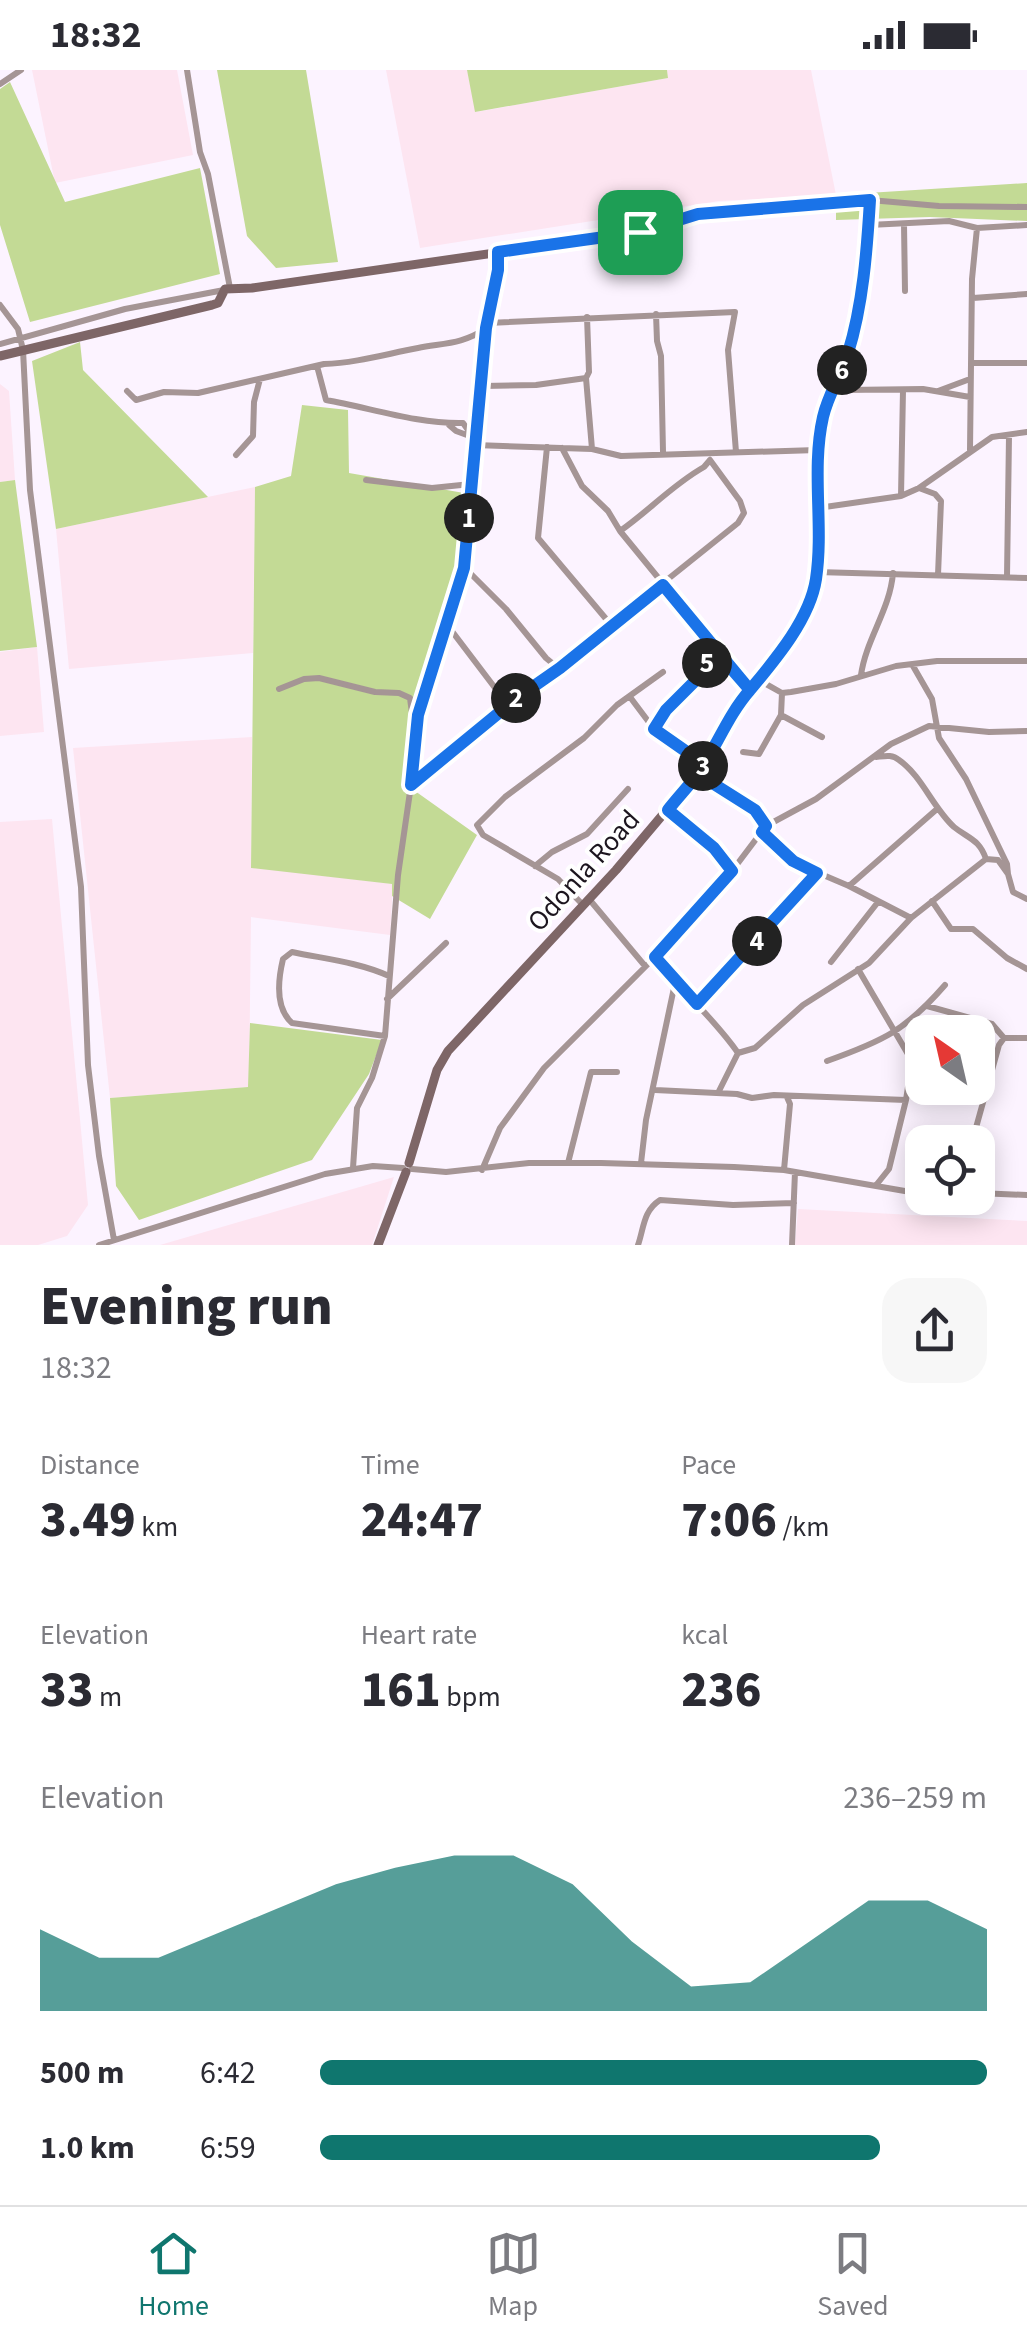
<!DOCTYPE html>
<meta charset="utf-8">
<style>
:root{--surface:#fff;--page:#f7f7f7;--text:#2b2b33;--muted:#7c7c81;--line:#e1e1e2;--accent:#0f766e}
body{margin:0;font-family:"Source Sans 3",sans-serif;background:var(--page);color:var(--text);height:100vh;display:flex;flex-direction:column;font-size:38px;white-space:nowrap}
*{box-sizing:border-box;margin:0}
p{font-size:32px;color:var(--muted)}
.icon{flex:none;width:55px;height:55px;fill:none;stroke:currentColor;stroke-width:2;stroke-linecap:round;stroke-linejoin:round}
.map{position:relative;height:1175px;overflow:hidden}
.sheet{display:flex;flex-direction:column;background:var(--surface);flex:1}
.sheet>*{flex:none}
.needle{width:65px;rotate:326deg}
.controls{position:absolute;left:905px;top:945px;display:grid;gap:20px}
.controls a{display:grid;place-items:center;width:90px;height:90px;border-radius:20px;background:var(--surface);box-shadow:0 5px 25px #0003;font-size:50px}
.pin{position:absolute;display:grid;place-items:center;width:85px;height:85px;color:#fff;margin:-42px;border-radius:20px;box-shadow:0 5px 15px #0006}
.km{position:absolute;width:50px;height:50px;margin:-25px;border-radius:50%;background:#222;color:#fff;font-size:28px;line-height:50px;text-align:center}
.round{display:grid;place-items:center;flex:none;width:105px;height:105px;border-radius:30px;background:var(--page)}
.overview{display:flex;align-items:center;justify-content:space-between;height:170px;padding:0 40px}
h1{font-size:55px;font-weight:800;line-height:75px}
.figures{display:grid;grid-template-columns:repeat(3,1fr);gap:15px;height:170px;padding:10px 40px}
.figures div{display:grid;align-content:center}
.figures b{font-size:50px;font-weight:800}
.figures small{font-size:28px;font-weight:400}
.figures p{font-size:28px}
.chart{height:280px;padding:20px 40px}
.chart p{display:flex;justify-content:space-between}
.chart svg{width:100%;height:180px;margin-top:10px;fill:var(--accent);opacity:.7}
ul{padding:0 40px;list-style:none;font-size:32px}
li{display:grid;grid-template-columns:160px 120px 1fr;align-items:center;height:75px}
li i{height:25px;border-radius:12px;background:var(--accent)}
.status{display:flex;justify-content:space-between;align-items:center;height:70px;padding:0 50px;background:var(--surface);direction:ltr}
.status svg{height:28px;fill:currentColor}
.menu{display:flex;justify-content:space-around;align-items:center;height:140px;border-top:2px solid var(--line);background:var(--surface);font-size:28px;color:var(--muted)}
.menu a{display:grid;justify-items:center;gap:5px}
.menu .active{color:var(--accent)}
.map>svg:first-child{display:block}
</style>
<div class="status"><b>18:32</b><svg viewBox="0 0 49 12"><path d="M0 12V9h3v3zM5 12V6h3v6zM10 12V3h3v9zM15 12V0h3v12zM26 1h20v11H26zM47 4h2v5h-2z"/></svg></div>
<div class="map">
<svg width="1027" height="1175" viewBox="0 0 1027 1175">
<rect width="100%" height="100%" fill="#fcf3ff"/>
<!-- industrial -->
<path fill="#fde5f1" d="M 32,0 L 177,0 L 193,85 L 55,113 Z
M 386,0 L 467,0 L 476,42 L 668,8 L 667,0 L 811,0 L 836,125 L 719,131 L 420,178 Z
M 0,314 L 9,321 L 15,410 L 0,412 Z
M 255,417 L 253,583 L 69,599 L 56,459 Z
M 37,577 L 44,662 L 0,666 L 0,582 Z
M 252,667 L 251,797 L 393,814 L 390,865 L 251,847 L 249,1017 L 110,1028 L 73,678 Z
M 52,749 L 88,1135 L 67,1166 L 38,1175 L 0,1175 L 0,752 Z
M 394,1107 L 372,1175 L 160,1175 Z
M 798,1139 L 1027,1151 L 1027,1175 L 795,1175 Z"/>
<!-- green -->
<path fill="#c3da95" d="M 217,0 L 306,0 L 338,192 L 276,198 L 247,166 Z
M 467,0 L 667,0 L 668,8 L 475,42 Z
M 10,12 L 65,132 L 200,98 L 220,204 L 30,252 L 0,155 L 0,19 Z
M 1027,113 L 1027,151 L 930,147 L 836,150 L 836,125 Z
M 80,272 L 83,300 L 208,427 L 56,459 L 32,291 Z
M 302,335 L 348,340 L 349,403 L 464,423 L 461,500 L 417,658 L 415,721 L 477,765 L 430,849 L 392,826 L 392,814 L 251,798 L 255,417 L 291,406 Z
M 15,410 L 37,577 L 0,581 L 0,412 Z
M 250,953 L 382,970 L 369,1004 L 312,1090 L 139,1150 L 116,1116 L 110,1028 L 248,1017 Z"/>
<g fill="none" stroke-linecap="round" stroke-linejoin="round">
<!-- street -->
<path stroke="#a59595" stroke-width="6" d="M 187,0 L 200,82 L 208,104 L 230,218
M 0,14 L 21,0
M 870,130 L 939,136 L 1027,137
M 904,154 L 905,221
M 869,155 L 949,151 L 977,158 L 1027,155
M 973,228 L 1027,224
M 0,235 L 18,259 L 23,280 L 30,420 L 81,817 L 88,995 L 99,1086 L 114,1170
M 656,244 L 657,271 L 661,286 L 663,382
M 488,253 L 735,242 L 728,280 L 736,382
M 0,274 L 125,239 L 224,220
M 971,293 L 1027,293
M 317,296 L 326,330 C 371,338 417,354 463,353 L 473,367
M 586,308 L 592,379
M 483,316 L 536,315 L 586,308 L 589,302 L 587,247
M 846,320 L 923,319 L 970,327
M 127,321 L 136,330 L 164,322 L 198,323 L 324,294 C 356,293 386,284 418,278 C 443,273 463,274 485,259
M 938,321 L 970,309
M 449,355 L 456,361 L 475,368
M 475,375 L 592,379 L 621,386 L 817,380
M 547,377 L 538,468 L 612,556
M 562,378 L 582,416 L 608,441 L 620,461 L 750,620
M 970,380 L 972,209 L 977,158
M 236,385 L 253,366 L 254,332 L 260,309
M 366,410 L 432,418 L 471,414
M 919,418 L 935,424 L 941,431 L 938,505
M 901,426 L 903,320
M 818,438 L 901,426 L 919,418 L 992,367 L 1027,362
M 620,461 C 649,441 672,415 704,397 L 710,390
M 465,498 L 506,539 L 546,588 L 558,598
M 817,502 L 1027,508
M 1007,507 L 1009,366
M 448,556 L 508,635
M 913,596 L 932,629 L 939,668 L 966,709 L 1007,794 L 1008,804
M 861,605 C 866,569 890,540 893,503
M 759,610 L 782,623 L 791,622 L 836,614 L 896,596 L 937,591 L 1027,591
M 279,619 L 304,609 L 319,608 L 375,622 L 399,623 L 410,628 L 412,643 L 418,645
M 782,623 L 781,645 L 822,667
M 630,627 L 654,659 L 703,694
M 654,659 C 672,630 696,608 716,581
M 743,682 L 759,684 L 781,645
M 876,687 C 885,686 892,684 899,690 C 922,706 933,738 954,757 C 969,769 979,769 986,789
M 698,703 L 755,740 L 766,756
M 412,714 L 738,453 L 744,443 L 740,431 L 710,390
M 668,739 L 714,778 L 732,801
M 763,762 L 795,793 L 849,816 L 911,848
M 986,789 L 998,790 L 1008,804 L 1013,822 L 1027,829
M 535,796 L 552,782 L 587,764 L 628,719
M 849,816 L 937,739
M 589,829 L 645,896
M 932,831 L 951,859 L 973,859 L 1007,888 L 1027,899
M 583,835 L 558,809 L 483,765 L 477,755 L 505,727 L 584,668 L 617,635 L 663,602
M 655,887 C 681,921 714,948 738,983
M 831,892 L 878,832
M 387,929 L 446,873
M 697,935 L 745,886 L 817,803
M 927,936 L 992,954 L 1004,968
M 385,966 L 292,953 C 275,938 278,910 283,889 L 292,882 C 325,889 358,892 389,906
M 827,991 C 883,971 905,961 945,915
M 655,1020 L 737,1024 L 752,1028 L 774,1025 L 906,1030 L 912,991 L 858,899
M 718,1023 L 738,983 L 755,978 L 803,935 L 869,893 L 911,848 L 986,789
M 972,1072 L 999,975 L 1004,968 L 1027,968
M 568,1093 L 591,1002 L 617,1002
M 641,1093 L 646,1050 L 675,913
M 353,1098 L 357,1038 L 372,1008 L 385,966 L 398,805 L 411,715 L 416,653 L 464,500 L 485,271 L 498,183
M 412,1099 L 446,1102 L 529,1093 L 601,1093 L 734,1097 L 784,1100 L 922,1124
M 482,1100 L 500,1058 L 544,998 L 655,887 L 732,801 L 766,756 L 816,729 L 891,674 L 929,656 L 989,662 L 1027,661
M 784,1100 L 790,1034 L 787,1027
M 877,1114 L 889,1099 L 906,1030
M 978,1123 L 1027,1125
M 99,1175 L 325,1104 L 373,1096 L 403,1098
M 638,1175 C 644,1158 643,1141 660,1130 L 733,1135 L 794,1133
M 792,1175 L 795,1102"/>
<!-- secondary -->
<path stroke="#7e6667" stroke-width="9" d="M 0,286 L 212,235 L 218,233 L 225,219 L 252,218 L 640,162 L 698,144 L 870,130 L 866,173 L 849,278 L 828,333 L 817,380 L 817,491 L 816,511 L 806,537 L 787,571 L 731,645 L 698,703 L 616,800 L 448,981 L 437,1000 L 409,1093
M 378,1175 L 406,1102"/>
</g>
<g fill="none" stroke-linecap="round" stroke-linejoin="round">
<!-- route casing -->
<g stroke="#fff" stroke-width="20">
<path id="route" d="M 640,162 L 498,182 L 498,200 L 486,258 L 464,498 L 418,645 L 411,715 L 517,628 L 560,598 L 663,515 L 750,620 C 728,645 717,676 699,702 C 690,715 678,727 668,740 L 714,778 L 732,801 L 655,887 L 697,934 L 817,803 L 793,791 L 762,762 L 766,756 L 755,740 L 698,704 L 704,694 L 654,659 L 666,640 L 694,612 L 716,581 L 750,620 C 775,590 810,549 816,509 C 824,455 811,400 823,347 C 828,325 841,305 848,283 C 863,235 867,180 870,130 L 698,144 L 640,162"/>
</g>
<!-- route -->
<use href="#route" stroke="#1a73e8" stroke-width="12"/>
</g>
<g text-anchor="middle" stroke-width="8" stroke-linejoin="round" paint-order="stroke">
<!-- street labels -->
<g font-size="28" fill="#1c151e" stroke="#fff">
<text transform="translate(583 800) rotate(-48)" y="10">Odonla Road</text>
</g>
</g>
</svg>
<div class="controls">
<a><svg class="needle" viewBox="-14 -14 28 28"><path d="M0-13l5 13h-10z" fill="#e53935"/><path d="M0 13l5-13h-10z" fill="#7c7c81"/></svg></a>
<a><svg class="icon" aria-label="locate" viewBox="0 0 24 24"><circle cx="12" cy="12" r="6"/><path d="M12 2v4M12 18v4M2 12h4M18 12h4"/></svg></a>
</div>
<div class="pin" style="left:640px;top:162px;background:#1e9e55"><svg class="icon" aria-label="arrive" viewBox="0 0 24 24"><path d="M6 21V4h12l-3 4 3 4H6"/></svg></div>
<b class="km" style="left:469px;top:448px">1</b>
<b class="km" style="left:516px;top:628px">2</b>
<b class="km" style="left:703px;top:696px">3</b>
<b class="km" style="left:757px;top:871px">4</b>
<b class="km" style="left:707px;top:593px">5</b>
<b class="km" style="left:842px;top:300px">6</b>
</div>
<section class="sheet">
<div class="overview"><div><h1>Evening run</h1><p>18:32</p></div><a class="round"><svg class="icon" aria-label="share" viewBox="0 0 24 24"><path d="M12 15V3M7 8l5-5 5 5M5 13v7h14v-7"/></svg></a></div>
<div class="figures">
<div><p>Distance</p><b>3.49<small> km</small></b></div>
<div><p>Time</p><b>24:47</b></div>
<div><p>Pace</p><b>7:06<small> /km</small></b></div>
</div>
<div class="figures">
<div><p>Elevation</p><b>33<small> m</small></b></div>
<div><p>Heart rate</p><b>161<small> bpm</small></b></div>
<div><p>kcal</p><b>236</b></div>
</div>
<div class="chart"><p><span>Elevation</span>236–259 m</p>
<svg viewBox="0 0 160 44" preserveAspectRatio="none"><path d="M0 44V24L10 31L20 31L30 25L40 19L50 13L60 9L70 6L80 6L90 13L100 27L110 38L120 37L130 27L140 17L150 17L160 24V44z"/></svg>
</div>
<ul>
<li><b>500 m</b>6:42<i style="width:100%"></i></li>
<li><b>1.0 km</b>6:59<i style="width:84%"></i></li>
</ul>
</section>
<nav class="menu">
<a class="active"><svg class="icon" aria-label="home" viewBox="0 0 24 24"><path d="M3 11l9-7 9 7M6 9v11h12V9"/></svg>Home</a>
<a><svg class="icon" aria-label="map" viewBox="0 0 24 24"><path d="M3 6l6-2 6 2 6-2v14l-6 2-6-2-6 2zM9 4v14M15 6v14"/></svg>Map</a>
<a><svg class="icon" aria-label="saved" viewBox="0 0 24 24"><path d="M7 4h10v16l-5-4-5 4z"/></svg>Saved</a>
</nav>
